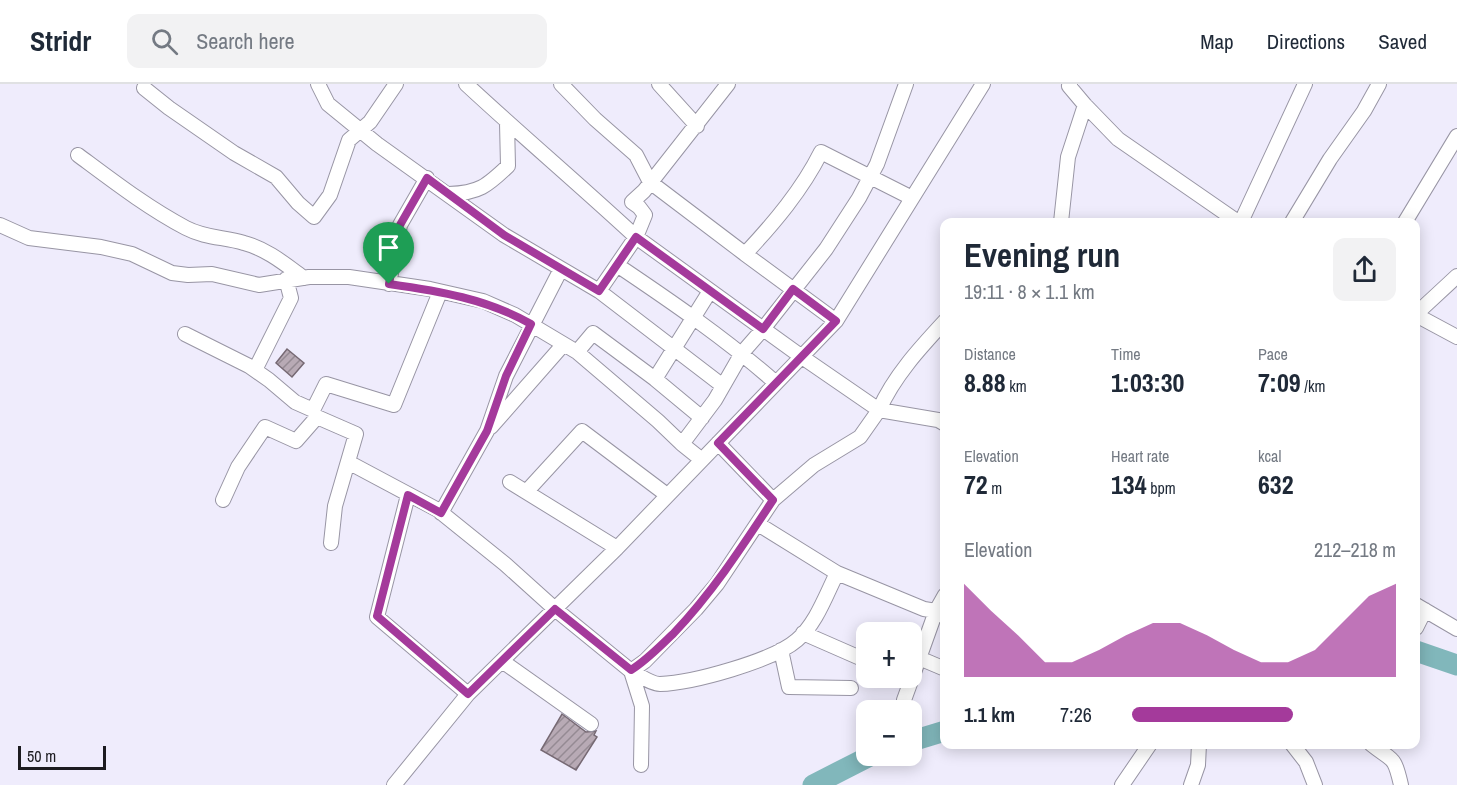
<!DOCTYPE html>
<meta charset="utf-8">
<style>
:root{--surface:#fff;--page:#f2f2f3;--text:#1f2937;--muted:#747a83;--line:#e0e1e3;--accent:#a43a9b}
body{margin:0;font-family:"Archivo Narrow",sans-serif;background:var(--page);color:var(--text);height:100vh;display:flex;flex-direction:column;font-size:22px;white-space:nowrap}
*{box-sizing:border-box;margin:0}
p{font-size:20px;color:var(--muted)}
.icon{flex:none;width:33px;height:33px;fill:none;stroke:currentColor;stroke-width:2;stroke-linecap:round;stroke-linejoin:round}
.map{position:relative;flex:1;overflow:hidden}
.sheet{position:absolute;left:940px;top:134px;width:480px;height:531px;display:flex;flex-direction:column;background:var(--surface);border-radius:12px;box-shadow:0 3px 15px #0003}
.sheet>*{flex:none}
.fabs{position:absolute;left:856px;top:538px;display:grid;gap:12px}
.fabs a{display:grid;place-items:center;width:66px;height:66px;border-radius:12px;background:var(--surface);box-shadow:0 3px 15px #0003;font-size:30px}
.scale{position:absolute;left:18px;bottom:15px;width:88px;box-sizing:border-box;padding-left:6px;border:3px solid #1c1b20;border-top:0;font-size:16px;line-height:21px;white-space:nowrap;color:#1c1b20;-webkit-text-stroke:4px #efecfc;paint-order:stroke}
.pin{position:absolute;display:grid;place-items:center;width:51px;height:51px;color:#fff;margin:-62px -26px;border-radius:50% 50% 50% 0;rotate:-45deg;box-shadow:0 0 6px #0007}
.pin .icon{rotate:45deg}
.round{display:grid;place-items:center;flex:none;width:63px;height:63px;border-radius:12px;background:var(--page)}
.headline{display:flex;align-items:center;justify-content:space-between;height:102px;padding:0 24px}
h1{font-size:33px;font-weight:700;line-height:45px}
.figures{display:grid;grid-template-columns:repeat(3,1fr);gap:9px;height:102px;padding:6px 24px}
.figures div{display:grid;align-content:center}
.figures b{font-size:26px;font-weight:700}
.figures small{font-size:16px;font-weight:400}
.figures p{font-size:16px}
.chart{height:168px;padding:12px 24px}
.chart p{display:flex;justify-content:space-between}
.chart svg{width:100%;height:108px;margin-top:6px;fill:var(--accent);opacity:.7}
ul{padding:0 24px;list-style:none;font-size:20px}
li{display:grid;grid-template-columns:96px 72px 1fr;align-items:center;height:45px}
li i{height:15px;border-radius:8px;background:var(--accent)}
header{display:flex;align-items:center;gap:36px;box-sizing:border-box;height:84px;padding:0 30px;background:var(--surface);border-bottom:2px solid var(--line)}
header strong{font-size:28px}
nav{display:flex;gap:33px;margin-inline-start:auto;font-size:21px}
.search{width:420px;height:54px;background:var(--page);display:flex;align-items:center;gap:15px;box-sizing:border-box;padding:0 21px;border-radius:12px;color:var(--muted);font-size:22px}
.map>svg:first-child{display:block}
</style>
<header>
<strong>Stridr</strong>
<div class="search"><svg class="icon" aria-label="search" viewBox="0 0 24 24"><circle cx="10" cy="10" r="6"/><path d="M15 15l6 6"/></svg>Search here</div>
<nav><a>Map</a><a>Directions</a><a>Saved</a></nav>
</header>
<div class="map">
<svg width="1457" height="701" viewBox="0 0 1457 701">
<defs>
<pattern id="building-hatch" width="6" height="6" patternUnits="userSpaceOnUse" patternTransform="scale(1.5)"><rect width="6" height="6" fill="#b8aab5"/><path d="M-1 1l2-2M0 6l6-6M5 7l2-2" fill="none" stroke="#958a93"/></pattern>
</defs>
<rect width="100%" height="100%" fill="#efecfc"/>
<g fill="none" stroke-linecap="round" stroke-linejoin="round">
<!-- river -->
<path stroke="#81b7bb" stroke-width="21" d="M 1416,567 L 1457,581
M 912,657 L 945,647
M 813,701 L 870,672"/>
</g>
<!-- building -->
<path fill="url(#building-hatch)" stroke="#766973" stroke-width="1.5" d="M 287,265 L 304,279 L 292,293 L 276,279 Z
M 562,630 L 586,648 L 596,647 L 594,651 L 597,653 L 576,686 L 541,666 Z"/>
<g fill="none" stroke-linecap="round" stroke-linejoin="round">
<!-- minor casing -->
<g stroke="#9895a4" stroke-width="16">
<path id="minor" d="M 318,0 L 328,20 L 377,60 L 504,151 L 599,207 L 723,302
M 466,0 C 522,52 580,101 636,153 L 599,207
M 561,0 L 595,35 L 636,71 L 650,98 L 745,170
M 659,0 L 697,42
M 728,0 L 644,107 L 632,118 L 639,123 L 645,131 L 636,153 L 802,273 L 879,326 C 894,292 920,264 945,237
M 144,4 L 169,24 L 234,69 L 276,93 L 298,119 L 314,133 L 330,111 L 349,56 L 370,38 L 396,0
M 1085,21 L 1118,55 L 1238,138
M 78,71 C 113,97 148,124 186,144 C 205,154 224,153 244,159 C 267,165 286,181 304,194
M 449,110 C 479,109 487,102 508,82 L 507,39
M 1061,138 L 1068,73 L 1085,21 L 1069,2 L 1070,0
M 1241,138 L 1305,0
M 1292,138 L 1330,75 L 1364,27 L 1379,0
M 1405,138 L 1457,52
M 0,141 L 29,154 L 101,163 L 132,170 L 172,189 L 188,191 L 212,190 L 259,201 L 309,193 L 349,193 L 430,205 L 483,217 L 515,231 L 577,268 L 658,337 L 682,360
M 617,181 C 672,218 726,255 776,299
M 389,200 L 400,141 L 427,94
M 1416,230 L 1457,192
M 1416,231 L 1457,253
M 836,237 L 745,170 C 774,139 802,106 821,68 L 912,114
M 185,250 L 249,282 L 269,296 L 295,318 L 313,326 L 326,300 L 394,321 L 440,208
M 577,268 L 593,249 L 655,295 L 702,334
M 255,286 L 291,214 L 286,195
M 655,295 L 710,207
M 491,343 L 563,261
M 718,359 L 773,416
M 702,376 L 682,360 L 715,316 L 742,269 L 763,245 L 826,165 L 859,114 L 877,80 L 906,0
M 348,378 L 438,426 L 505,480 L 555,525 L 631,587 L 645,577 L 696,525 L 717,500 L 773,416 L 814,381 L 860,353 L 879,326 L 938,336 L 945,340
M 510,398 L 617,464
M 527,407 L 582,347 L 667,411
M 408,411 L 377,533 L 468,610
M 223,416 L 238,383 L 265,343 L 296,357 L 317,333 L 356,350 L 335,422 L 331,459
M 441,429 L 487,347 L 506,292 L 561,185
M 837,489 L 924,525 L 936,527 L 945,511
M 1416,521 L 1457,545
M 1416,544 L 1425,526
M 803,549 L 867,577
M 781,566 L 789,603 L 851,604
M 919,574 L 945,585
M 502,577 L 591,640
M 631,587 C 639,591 651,600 660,600 C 692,599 773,577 797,556 C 816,540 826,511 837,489 L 758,440
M 631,587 L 642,622 L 641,681
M 912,594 L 936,527 L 945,532
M 904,616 L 912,594
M 1292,660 L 1306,678 L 1315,701
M 1371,660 C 1393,678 1394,670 1401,701
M 394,701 L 468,610 L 617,464 L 836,237 L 983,0
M 1122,701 L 1150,660
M 1191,701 L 1198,681 L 1199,660"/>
</g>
<!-- minor -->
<use href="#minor" stroke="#fff" stroke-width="14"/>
</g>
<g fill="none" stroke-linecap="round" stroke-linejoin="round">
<!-- route casing -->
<g stroke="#fff" stroke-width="12">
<path id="route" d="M 427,94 L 504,151 L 599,207 L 636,153 L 763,245 L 793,205 L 836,237 L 718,359 L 773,416 C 742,463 712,509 673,550 C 659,563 647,576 631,586 L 555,525 L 468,610 L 377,532 L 408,411 L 441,429 L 487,347 L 506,292 L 531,240 C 487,215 439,207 389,200 L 400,141 Z"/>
</g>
<!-- route -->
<use href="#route" stroke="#a43a9b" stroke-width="8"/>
</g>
</svg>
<div class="fabs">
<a>+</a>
<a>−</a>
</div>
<div class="scale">50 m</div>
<div class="pin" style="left:389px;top:200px;background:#1e9e55"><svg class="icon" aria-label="arrive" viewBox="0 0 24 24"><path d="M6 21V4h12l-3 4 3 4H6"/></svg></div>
<section class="sheet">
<div class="headline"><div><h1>Evening run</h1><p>19:11 · 8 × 1.1 km</p></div><a class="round"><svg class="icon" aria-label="share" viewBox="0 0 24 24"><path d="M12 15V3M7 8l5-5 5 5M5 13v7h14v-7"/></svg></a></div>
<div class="figures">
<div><p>Distance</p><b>8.88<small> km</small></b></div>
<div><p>Time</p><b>1:03:30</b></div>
<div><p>Pace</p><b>7:09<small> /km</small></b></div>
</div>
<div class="figures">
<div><p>Elevation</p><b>72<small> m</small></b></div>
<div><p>Heart rate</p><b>134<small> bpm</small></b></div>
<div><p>kcal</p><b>632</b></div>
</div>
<div class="chart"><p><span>Elevation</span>212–218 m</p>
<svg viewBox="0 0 160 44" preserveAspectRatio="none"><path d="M0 44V6L10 17L20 27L30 38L40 38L50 33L60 27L70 22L80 22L90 27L100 33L110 38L120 38L130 33L140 22L150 11L160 6V44z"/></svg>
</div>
<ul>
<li><b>1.1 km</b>7:26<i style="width:61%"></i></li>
</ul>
</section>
</div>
